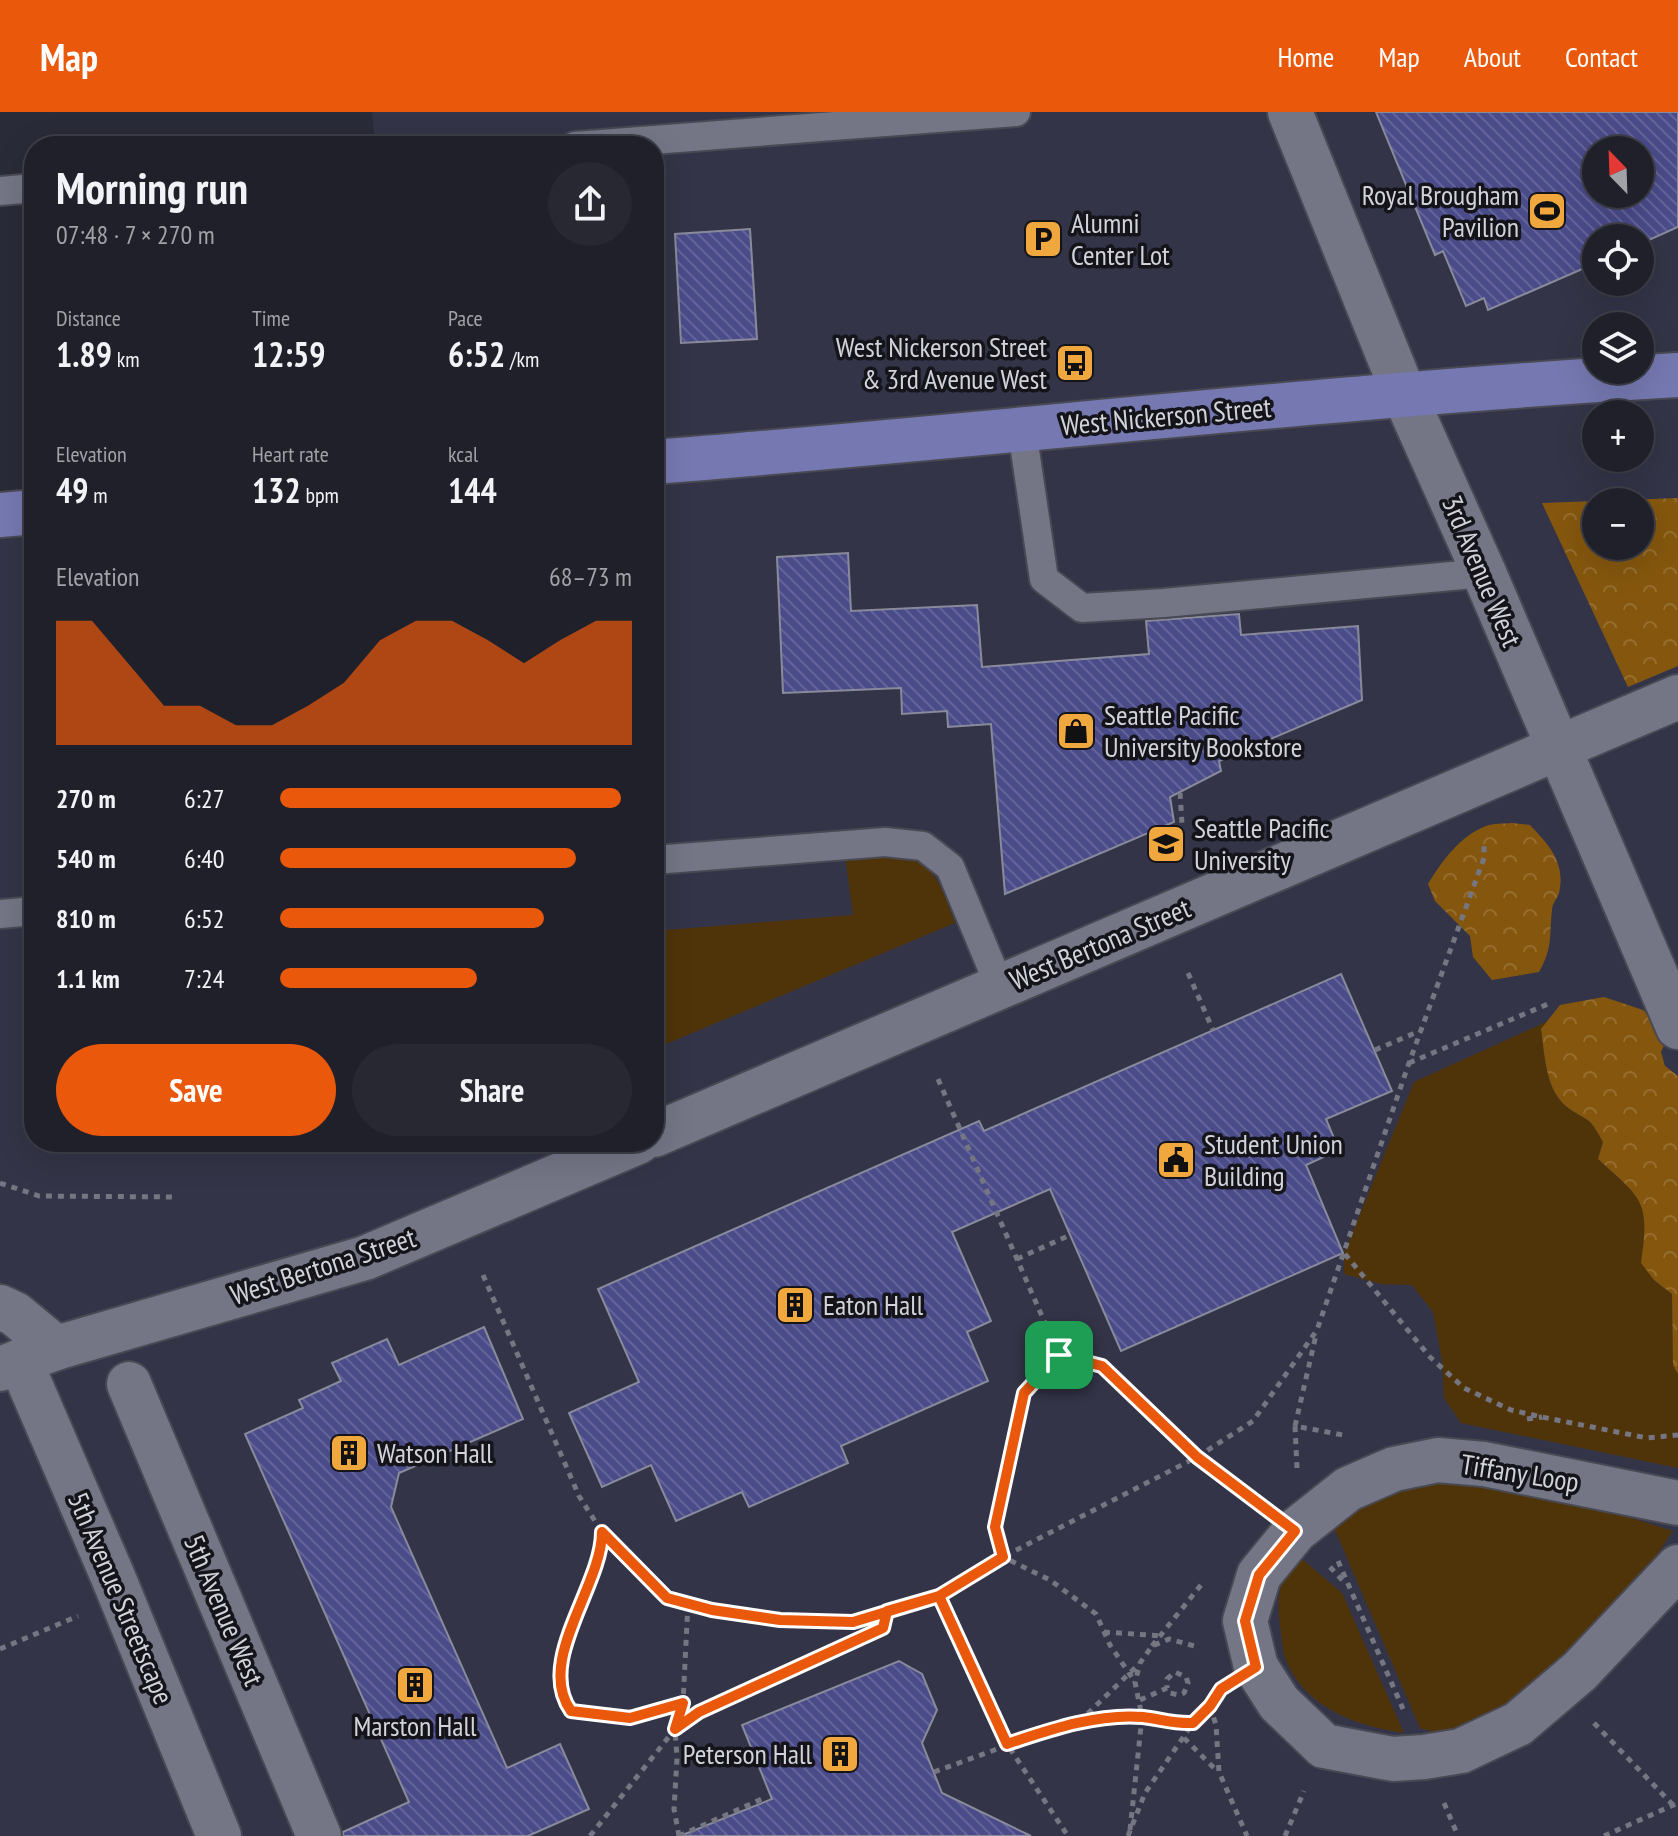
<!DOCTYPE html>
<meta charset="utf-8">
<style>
:root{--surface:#20202a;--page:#282832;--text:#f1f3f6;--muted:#a2a3a8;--line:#3d3e47;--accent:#ea580c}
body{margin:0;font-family:"PT Sans Narrow",sans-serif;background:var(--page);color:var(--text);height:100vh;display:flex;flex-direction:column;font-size:30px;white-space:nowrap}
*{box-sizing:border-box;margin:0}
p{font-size:26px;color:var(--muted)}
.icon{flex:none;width:44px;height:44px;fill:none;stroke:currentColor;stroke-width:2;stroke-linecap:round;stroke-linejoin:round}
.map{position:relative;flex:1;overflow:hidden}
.panel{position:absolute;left:24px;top:24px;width:640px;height:1016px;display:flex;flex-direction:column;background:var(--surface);border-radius:32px;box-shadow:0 8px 32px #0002,0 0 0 2px var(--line)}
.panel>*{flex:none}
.needle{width:52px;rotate:337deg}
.buttons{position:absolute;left:1582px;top:24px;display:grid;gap:16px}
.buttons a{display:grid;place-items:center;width:72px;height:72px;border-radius:50%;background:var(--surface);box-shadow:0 8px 32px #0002,0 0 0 2px var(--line);font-size:40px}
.pin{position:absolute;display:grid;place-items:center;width:68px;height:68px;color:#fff;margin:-34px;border-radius:16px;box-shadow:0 4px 12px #0006}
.round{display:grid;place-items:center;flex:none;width:84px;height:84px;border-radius:42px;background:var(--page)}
.headline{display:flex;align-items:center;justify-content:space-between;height:136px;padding:0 32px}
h1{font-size:44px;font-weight:800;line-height:60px}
.stats{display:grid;grid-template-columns:repeat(3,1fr);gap:12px;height:136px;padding:8px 32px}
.stats div{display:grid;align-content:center}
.stats b{font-size:34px;font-weight:800}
.stats small{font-size:22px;font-weight:400}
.stats p{font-size:22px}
.chart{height:224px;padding:16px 32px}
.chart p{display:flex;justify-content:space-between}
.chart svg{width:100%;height:144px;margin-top:8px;fill:var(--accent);opacity:.7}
.cta{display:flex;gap:16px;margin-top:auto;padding:16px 32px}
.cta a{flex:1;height:92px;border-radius:48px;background:var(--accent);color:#fff;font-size:32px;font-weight:800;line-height:92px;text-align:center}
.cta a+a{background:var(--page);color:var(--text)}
ul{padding:0 32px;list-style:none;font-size:26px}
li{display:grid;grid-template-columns:128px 96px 1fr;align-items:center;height:60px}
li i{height:20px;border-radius:10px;background:var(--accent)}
header{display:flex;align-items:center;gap:48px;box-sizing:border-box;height:112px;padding:0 40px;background:var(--accent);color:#fff}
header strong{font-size:38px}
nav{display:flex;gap:44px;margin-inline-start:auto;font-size:28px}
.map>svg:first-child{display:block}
</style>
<header>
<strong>Map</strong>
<nav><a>Home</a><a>Map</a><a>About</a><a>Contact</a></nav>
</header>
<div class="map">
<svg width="1678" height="1724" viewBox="0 0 1678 1724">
<defs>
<pattern id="forest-crowns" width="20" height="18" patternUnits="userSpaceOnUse" patternTransform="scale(2)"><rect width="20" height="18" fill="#85570e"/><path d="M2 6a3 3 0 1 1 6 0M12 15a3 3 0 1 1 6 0" fill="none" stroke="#956e30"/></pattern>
<pattern id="building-back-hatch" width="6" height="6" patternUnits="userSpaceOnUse" patternTransform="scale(2)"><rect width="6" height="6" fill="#4a4b89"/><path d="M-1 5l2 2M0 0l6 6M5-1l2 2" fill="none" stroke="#636499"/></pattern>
</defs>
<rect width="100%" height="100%" fill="#2a2b38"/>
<!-- built -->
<path fill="#333447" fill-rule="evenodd" d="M 372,0 L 1678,0 L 1678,1724 L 0,1724 L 0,403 L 34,400 L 34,1030 L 654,1030 L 654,34 L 375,34 ZM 1596,38 L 1640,38 L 1640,82 L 1596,82 ZM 1596,126 L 1640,126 L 1640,170 L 1596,170 ZM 1596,214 L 1640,214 L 1640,258 L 1596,258 ZM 1596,302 L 1640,302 L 1640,346 L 1596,346 ZM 1596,390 L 1640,390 L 1640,434 L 1596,434 Z"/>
<!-- grass -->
<path fill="#503409" d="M 898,741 C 938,753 941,776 955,811 L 654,937 L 654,819 L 853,803 L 845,744 Z
M 1548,909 L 1541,917 C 1545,943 1545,978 1567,995 C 1589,1011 1588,1002 1603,1030 L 1598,1047 L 1635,1081 L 1645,1101 L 1645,1124 L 1654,1168 L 1672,1182 L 1673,1253 L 1678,1262 L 1678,1356 L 1461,1311 L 1444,1286 L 1442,1249 L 1433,1200 L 1412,1173 L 1381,1172 L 1344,1162 L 1344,1141 L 1414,970 Z
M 1454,1367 L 1573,1388 L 1673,1419 L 1629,1483 L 1512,1589 L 1453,1617 L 1434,1620 L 1420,1616 L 1332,1411 L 1387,1377 Z
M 1302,1447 L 1342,1481 L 1404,1621 C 1357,1614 1308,1597 1287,1551 C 1283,1542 1282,1530 1281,1520 C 1278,1503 1276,1481 1285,1465 C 1288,1459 1296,1452 1302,1447 Z"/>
<!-- forest -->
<path fill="url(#forest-crowns)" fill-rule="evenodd" d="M 1678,386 L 1678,554 L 1628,575 L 1542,391 ZM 1596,390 L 1640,390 L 1640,434 L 1596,434 Z
M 1512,711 L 1530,713 C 1549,733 1566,751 1559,781 C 1557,787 1552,791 1552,798 C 1549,824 1553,836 1539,860 L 1492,868 L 1473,845 L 1470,824 L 1435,789 L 1428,772 C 1442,749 1460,724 1486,714 C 1494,711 1504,712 1512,711 Z
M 1604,885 L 1643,898 L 1669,922 L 1661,940 L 1665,954 L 1678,964 L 1678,1262 L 1673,1253 L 1672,1182 L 1654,1168 L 1641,1151 C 1650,1088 1643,1088 1598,1047 L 1603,1030 C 1588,1002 1589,1011 1567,995 C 1545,977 1545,943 1541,917 L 1560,893 Z"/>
<!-- building -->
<path fill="url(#building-back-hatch)" stroke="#898b9b" stroke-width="2" fill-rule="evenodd" d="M 1376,0 L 1678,0 L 1678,115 L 1640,132 L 1640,126 L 1596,126 L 1596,151 L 1488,198 L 1484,186 L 1466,194 L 1443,139 L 1435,143 ZM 1596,38 L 1640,38 L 1640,82 L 1596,82 Z
M 750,117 L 757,227 L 681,231 L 675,122 Z
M 848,441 L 851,499 L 977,493 L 982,555 L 1149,542 L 1146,509 L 1239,502 L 1241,523 L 1358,514 L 1362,588 L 1219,649 L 1221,659 L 1170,685 L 1174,710 L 1005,782 L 991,612 L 948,615 L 947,599 L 902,602 L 901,576 L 783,581 L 777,445 Z
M 1341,862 L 1392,979 L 1326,1007 L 1339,1038 L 1306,1053 L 1343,1141 L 1121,1239 L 1050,1077 L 952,1120 L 991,1209 L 967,1220 L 988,1269 L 841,1334 L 848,1351 L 749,1395 L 742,1380 L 676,1409 L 651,1353 L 602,1375 L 569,1301 L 639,1270 L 598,1177 L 979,1009 L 984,1019 Z
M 484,1215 L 523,1307 L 399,1361 L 391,1395 L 507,1656 L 560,1632 L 589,1697 L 528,1724 L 343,1724 L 343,1720 L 409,1690 L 245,1322 L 303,1296 L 299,1288 L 341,1269 L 332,1251 L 387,1227 L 399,1253 Z
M 899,1549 L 922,1562 L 937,1598 L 922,1631 L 942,1681 L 1031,1724 L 685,1724 L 685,1722 L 772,1687 L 742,1613 Z"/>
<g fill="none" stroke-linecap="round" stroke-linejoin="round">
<!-- lane casing -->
<g stroke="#484953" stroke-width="32">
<path id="lane" d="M 575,34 L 1016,0
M 0,79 L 34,76
M 1022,318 L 1044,467 L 1082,496 L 1164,491 L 1484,461
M 654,748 L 885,730 L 923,734 L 950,755 L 1000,875
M 0,802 L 34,799"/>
</g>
<!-- street casing -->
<g stroke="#484953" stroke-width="48">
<path id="street" d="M 1290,0 L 1404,282
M 1558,636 L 1678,585
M 0,1195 L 15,1202 L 56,1236
M 20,1249 L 113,1465 L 219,1724
M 129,1272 L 319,1724
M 1678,1391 L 1484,1352 L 1438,1348 L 1394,1357 L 1348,1377 L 1295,1419 L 1259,1463 L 1245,1509 L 1256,1555 L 1279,1591 L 1324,1634 L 1393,1647 L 1424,1645 L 1461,1639 L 1518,1612 L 1580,1559 L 1678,1455"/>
</g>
<!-- secondary casing -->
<g stroke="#484953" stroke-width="48">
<path id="secondary" d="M 1404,282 L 1484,461 L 1678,915
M 654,1023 L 1558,636
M 0,1257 L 56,1236 L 365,1146 L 638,1030"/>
</g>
<!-- primary casing -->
<g stroke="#484953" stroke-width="48">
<path id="primary" d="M 654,350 C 996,323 1336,283 1678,263
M 0,403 L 34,400"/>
</g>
<!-- path -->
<path stroke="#757681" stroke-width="5" stroke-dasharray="6 6" stroke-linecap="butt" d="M 1178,722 L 1182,712 L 1180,680
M 1188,861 L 1213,918
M 1375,938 L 1422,918
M 1409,951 L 1548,892
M 938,967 L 1059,1243 L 1102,1254 L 1197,1345 L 1257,1389
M 0,1071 L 39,1084 L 178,1085
M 1345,1142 L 1430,1245 L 1464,1276 L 1511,1298 L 1542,1305 L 1647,1326 L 1678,1323
M 1017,1147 L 1070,1123
M 483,1163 L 579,1384 L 602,1420 L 667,1486 L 712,1498 L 780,1508 L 853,1510 L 939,1484 L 1003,1445 L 1197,1345 L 1253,1309 L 1317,1218 L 1409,951 L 1484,746 L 1484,733
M 1059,1243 L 1024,1281 L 995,1415 L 1003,1445 L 1050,1468 L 1096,1502 L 1110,1533 L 1135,1570
M 1527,1307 L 1542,1305
M 1295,1314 L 1316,1223
M 1297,1356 L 1295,1314 L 1343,1323
M 602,1421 C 602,1475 535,1548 571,1599 L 630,1606 L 683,1591
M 1338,1449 L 1403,1597
M 1330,1455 L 1345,1471
M 939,1484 L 1007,1632 L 1068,1724
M 1104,1520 L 1163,1524
M 1152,1534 L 1201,1473
M 0,1537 L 78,1504
M 1140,1588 L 1167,1576 L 1170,1581 L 1179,1583 L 1184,1581 L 1188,1571 L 1186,1565 L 1175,1560 L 1167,1567 L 1167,1576
M 1210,1594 L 1216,1613 L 1219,1660 L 1247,1724
M 1079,1610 L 1138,1553
M 1594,1611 L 1673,1693
M 1184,1626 L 1217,1659
M 934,1660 L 1055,1616 L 1079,1611 L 1142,1605 L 1172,1612 L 1193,1611
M 1444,1691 L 1458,1724
M 1130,1718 L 1142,1605 L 1135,1570 L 1140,1551 L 1152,1534 L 1169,1527 L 1198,1535
M 590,1724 L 675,1617 L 699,1600 L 883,1516 L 887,1499
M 679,1724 L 674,1697 L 677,1646 L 675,1617 L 683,1591 L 688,1491
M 679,1724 L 764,1686
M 1128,1724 L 1145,1681 L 1193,1611 L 1216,1584
M 1285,1724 L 1304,1679
M 1604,1724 L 1678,1691"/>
<!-- lane -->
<use href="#lane" stroke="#747686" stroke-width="28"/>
<!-- street -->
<use href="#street" stroke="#747686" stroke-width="44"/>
<!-- secondary -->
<use href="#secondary" stroke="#747686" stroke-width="44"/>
<!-- primary -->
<use href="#primary" stroke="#7679b1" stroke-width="44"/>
</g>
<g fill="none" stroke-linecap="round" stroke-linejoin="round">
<!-- route casing -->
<g stroke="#fff" stroke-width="16">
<path id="route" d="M 1059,1243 L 1024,1281 L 995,1415 L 1003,1445 L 939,1484 L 887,1499 L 883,1516 L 699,1600 L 675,1617 L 683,1591 L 630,1606 L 571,1599 C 535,1549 602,1474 602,1420 L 667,1486 L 712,1498 L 780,1508 L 853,1510 L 939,1484 L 1007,1632 C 1049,1618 1098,1601 1143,1605 C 1160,1607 1174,1612 1193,1611 L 1210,1594 L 1221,1577 L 1256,1555 L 1245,1509 L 1259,1463 L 1295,1419 L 1197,1345 L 1102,1254 L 1059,1243"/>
</g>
<!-- route -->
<use href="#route" stroke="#ea580c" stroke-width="10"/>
</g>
<!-- icons -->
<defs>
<g id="stadium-square" transform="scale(2)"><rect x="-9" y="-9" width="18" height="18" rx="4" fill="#f0a73e" stroke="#14141a"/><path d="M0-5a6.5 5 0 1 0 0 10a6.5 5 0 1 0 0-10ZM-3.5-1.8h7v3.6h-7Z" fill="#111"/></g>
<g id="parking-square" transform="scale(2)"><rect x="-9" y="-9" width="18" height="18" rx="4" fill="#f0a73e" stroke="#14141a"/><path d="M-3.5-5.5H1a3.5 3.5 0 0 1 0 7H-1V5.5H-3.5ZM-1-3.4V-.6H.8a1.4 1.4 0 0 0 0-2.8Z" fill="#111"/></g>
<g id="bus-square" transform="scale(2)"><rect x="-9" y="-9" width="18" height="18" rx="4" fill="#f0a73e" stroke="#14141a"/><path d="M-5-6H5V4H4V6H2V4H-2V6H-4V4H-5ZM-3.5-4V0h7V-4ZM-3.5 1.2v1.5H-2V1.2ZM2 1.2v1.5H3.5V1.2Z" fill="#111"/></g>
<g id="shop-square" transform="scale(2)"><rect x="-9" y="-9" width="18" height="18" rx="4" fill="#f0a73e" stroke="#14141a"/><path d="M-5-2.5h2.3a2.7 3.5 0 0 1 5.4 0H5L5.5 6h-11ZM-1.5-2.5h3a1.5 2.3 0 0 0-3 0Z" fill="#111"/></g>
<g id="university-square" transform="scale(2)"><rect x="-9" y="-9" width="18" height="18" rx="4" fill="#f0a73e" stroke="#14141a"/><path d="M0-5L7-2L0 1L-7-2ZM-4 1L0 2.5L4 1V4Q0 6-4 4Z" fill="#111"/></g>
<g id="civic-square" transform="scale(2)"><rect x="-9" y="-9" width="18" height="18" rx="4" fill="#f0a73e" stroke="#14141a"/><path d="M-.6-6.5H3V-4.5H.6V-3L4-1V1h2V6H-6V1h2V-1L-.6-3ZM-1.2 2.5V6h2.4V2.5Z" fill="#111"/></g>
<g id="building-square" transform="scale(2)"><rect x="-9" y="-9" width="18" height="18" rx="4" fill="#f0a73e" stroke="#14141a"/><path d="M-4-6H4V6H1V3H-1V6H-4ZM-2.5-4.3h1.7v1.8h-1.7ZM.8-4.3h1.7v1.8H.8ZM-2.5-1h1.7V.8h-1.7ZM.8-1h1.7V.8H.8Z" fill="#111"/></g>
</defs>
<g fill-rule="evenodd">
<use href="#stadium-square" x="1547" y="99"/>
<use href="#parking-square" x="1043" y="127"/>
<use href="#bus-square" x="1075" y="251"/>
<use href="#shop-square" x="1076" y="619"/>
<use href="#university-square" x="1166" y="732"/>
<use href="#civic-square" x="1176" y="1048"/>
<use href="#building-square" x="795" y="1193"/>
<use href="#building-square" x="349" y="1341"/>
<use href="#building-square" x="415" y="1573"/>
<use href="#building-square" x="840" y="1642"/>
</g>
<g text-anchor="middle" stroke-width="7" stroke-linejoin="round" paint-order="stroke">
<!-- poi labels -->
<g font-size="28" fill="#d1d2da" stroke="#14141a" text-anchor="start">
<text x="1519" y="93" text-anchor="end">Royal Brougham<tspan x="1519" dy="32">Pavilion</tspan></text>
<text x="1071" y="121">Alumni<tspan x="1071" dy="32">Center Lot</tspan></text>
<text x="1047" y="245" text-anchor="end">West Nickerson Street<tspan x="1047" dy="32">&amp; 3rd Avenue West</tspan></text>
<text x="1104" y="613">Seattle Pacific<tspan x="1104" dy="32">University Bookstore</tspan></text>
<text x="1194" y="726">Seattle Pacific<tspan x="1194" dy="32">University</tspan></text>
<text x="1204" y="1042">Student Union<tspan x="1204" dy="32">Building</tspan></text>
<text x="823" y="1203">Eaton Hall</text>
<text x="377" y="1351">Watson Hall</text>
<text x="415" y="1624" text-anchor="middle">Marston Hall</text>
<text x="812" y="1652" text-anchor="end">Peterson Hall</text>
</g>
<!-- street labels -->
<g font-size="28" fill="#d1d2da" stroke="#14141a">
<text transform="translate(1166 304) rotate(-5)" y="10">West Nickerson Street</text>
<text transform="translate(1482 459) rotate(67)" y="10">3rd Avenue West</text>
<text transform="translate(1100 832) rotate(-23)" y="10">West Bertona Street</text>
<text transform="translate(323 1154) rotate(-18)" y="10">West Bertona Street</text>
<text transform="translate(1520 1361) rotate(9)" y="10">Tiffany Loop</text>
<text transform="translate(121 1486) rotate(67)" y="10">5th Avenue Streetscape</text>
<text transform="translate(224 1498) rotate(67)" y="10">5th Avenue West</text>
</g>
</g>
</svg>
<div class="buttons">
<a><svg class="needle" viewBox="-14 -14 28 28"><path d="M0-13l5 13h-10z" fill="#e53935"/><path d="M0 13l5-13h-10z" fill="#a2a3a8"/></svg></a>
<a><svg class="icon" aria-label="locate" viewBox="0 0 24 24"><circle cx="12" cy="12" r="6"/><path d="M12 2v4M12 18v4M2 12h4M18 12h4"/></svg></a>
<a><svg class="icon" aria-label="layers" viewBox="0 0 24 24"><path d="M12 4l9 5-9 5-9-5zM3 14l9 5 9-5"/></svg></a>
<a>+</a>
<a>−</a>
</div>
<div class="pin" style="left:1059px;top:1243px;background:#1e9e55"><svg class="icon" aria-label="arrive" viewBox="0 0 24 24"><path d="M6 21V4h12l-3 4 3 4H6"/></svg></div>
<section class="panel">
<div class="headline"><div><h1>Morning run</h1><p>07:48 · 7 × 270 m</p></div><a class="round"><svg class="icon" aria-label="share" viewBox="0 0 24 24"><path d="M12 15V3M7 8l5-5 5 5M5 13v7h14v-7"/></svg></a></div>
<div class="stats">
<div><p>Distance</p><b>1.89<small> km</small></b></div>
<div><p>Time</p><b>12:59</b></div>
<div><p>Pace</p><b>6:52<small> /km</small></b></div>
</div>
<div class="stats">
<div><p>Elevation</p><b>49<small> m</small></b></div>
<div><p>Heart rate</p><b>132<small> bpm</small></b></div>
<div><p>kcal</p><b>144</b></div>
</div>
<div class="chart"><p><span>Elevation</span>68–73 m</p>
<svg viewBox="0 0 160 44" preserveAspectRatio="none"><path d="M0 44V6L10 6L20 19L30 32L40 32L50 38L60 38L70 32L80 25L90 12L100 6L110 6L120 12L130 19L140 12L150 6L160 6V44z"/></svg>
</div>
<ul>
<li><b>270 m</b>6:27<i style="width:97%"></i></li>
<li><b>540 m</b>6:40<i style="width:84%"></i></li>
<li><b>810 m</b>6:52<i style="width:75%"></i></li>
<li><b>1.1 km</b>7:24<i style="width:56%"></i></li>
</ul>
<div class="cta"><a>Save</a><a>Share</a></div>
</section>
</div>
